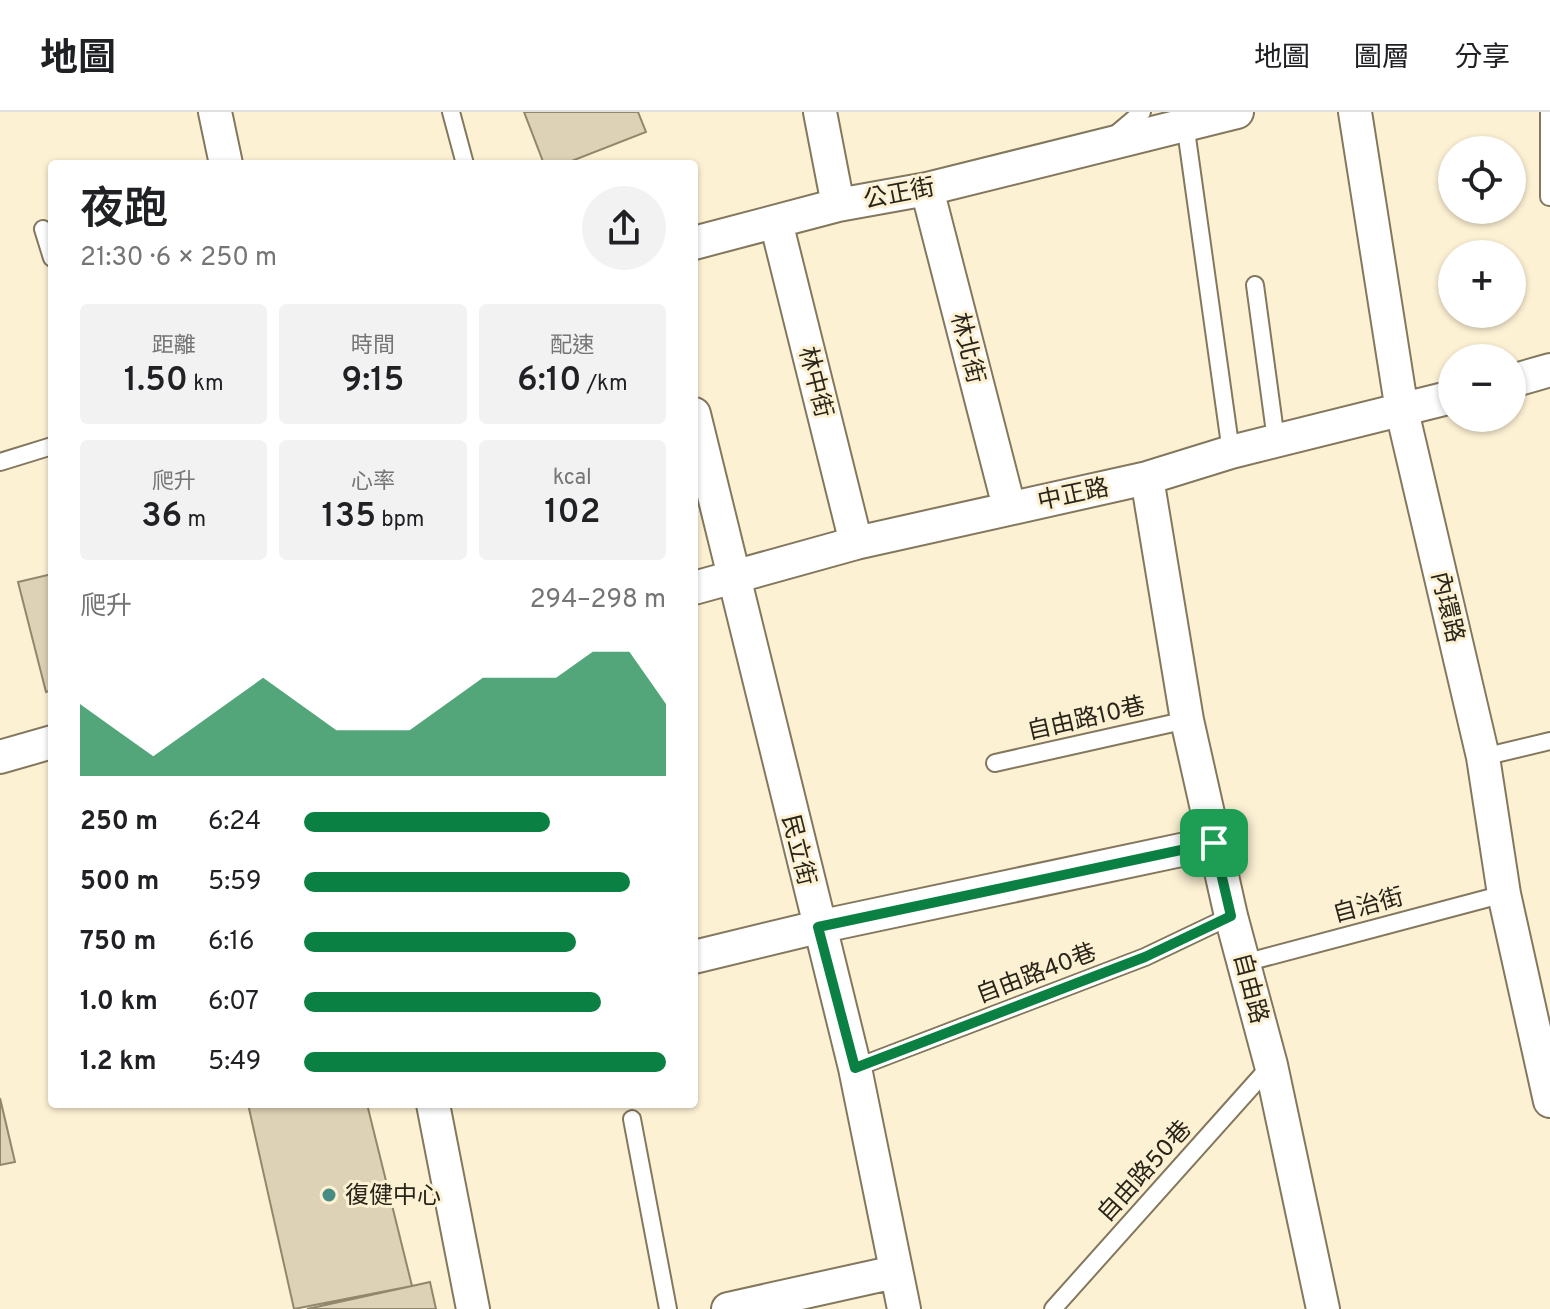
<!DOCTYPE html>
<html lang="zh-TW">
<meta charset="utf-8">
<style>
:root{--surface:#fff;--page:#f2f2f2;--text:#202124;--muted:#757577;--line:#e0e0e0;--accent:#0b8043}
body{margin:0;font-family:Overpass,"Noto Sans TC",sans-serif;background:var(--page);color:var(--text);height:100vh;display:flex;flex-direction:column;font-size:30px;white-space:nowrap}
*{box-sizing:border-box;margin:0}
p{font-size:26px;color:var(--muted)}
.icon{flex:none;width:44px;height:44px;fill:none;stroke:currentColor;stroke-width:2;stroke-linecap:round;stroke-linejoin:round}
.map{position:relative;flex:1;overflow:hidden}
.sheet{position:absolute;left:48px;top:48px;width:650px;height:948px;display:flex;flex-direction:column;background:var(--surface);border-radius:8px;box-shadow:0 2px 6px #0004}
.sheet>*{flex:none}
.controls{position:absolute;left:1438px;top:24px;display:grid;gap:16px}
.controls a{display:grid;place-items:center;width:88px;height:88px;border-radius:50%;background:var(--surface);box-shadow:0 2px 6px #0004;font-size:40px}
.pin{position:absolute;display:grid;place-items:center;width:68px;height:68px;color:#fff;margin:-34px;border-radius:16px;box-shadow:0 4px 12px #0006}
.round{display:grid;place-items:center;flex:none;width:84px;height:84px;border-radius:42px;background:var(--page)}
.summary{display:flex;align-items:center;justify-content:space-between;height:136px;padding:0 32px}
h1{font-size:44px;font-weight:600;line-height:60px}
.metrics{display:grid;grid-template-columns:repeat(3,1fr);gap:12px;height:136px;padding:8px 32px}
.metrics div{display:grid;align-content:center;border-radius:8px;background:var(--page);text-align:center}
.metrics b{font-size:34px;font-weight:600}
.metrics small{font-size:22px;font-weight:400}
.metrics p{font-size:22px}
.chart{height:224px;padding:16px 32px}
.chart p{display:flex;justify-content:space-between}
.chart svg{width:100%;height:144px;margin-top:8px;fill:var(--accent);opacity:.7}
ul{padding:0 32px;list-style:none;font-size:26px}
li{display:grid;grid-template-columns:128px 96px 1fr;align-items:center;height:60px}
li i{height:20px;border-radius:10px;background:var(--accent)}
header{display:flex;align-items:center;gap:48px;box-sizing:border-box;height:112px;padding:0 40px;background:var(--surface);border-bottom:2px solid var(--line)}
header strong{font-size:38px}
nav{display:flex;gap:44px;margin-inline-start:auto;font-size:28px}
.map>svg:first-child{display:block}
</style>
<header>
<strong>地圖</strong>
<nav><a>地圖</a><a>圖層</a><a>分享</a></nav>
</header>
<div class="map">
<svg width="1550" height="1197" viewBox="0 0 1550 1197">
<rect width="100%" height="100%" fill="#fdf1d4"/>
<!-- building -->
<path fill="#ddd2b5" stroke="#91876c" stroke-width="2" d="M 524,0 L 638,0 L 646,20 L 564,52 L 544,52 Z
M 52,462 L 52,578 L 46,580 L 18,470 Z
M 0,986 L 15,1050 L 0,1053 Z
M 248,992 L 367,992 L 412,1174 L 294,1197 Z
M 430,1170 L 436,1197 L 307,1197 L 412,1174 Z"/>
<g fill="none" stroke-linecap="round" stroke-linejoin="round">
<!-- service casing -->
<g stroke="#83785e" stroke-width="20">
<path id="service" d="M 451,0 L 465,52
M 1185,11 L 1231,340
M 1116,22 L 1142,0
M 1549,85 L 1549,0
M 43,117 L 52,146
M 1255,173 L 1276,328
M 0,350 L 52,334
M 1483,645 L 1550,629
M 995,651 L 1187,608
M 1244,851 L 1504,782
M 855,956 L 1145,845 L 1231,804
M 632,1007 L 668,1197
M 1053,1197 L 1271,953"/>
</g>
<!-- minor casing -->
<g stroke="#83785e" stroke-width="36">
<path id="minor" d="M 215,0 L 226,52
M 820,0 L 838,93
M 1355,0 L 1402,299 L 1483,645 L 1504,782 L 1550,989
M 927,77 L 1009,395
M 776,110 L 856,431
M 694,131 L 838,93 L 927,77 L 1237,0
M 1512,269 L 1550,258
M 694,302 L 855,956 L 904,1197
M 1147,366 L 1187,608 L 1231,804 L 1271,953 L 1323,1197
M 694,476 L 856,431 L 1147,366 L 1231,340 L 1452,285
M 0,645 L 52,630
M 694,845 L 818,815 L 1214,731
M 433,992 L 473,1197
M 728,1197 L 895,1160"/>
</g>
<!-- service -->
<use href="#service" stroke="#fff" stroke-width="16"/>
<!-- minor -->
<use href="#minor" stroke="#fff" stroke-width="32"/>
</g>
<g fill="none" stroke-linecap="round" stroke-linejoin="round">
<!-- route casing -->
<g stroke="#fff" stroke-width="16">
<path id="route" d="M 1214,731 L 1231,804 L 1145,845 L 855,956 L 818,815 Z"/>
</g>
<!-- route -->
<use href="#route" stroke="#0b8043" stroke-width="10"/>
</g>
<!-- markers -->
<circle fill="#478c82" stroke="#fdf1d4" stroke-width="3" cx="329" cy="1083" r="8"/>
<g text-anchor="middle" stroke-width="6" stroke-linejoin="round" paint-order="stroke">
<!-- street labels -->
<g font-size="24" fill="#29251a" stroke="#fdf1d4">
<text transform="translate(899 81) rotate(-11)" y="8">公正街</text>
<text transform="translate(968 236) rotate(76)" y="8">林北街</text>
<text transform="translate(816 270) rotate(76)" y="8">林中街</text>
<text transform="translate(1073 382) rotate(-12)" y="8">中正路</text>
<text transform="translate(1448 495) rotate(77)" y="8">內環路</text>
<text transform="translate(1086 606) rotate(-13)" y="8">自由路10巷</text>
<text transform="translate(799 738) rotate(76)" y="8">民立街</text>
<text transform="translate(1368 793) rotate(-15)" y="8">自治街</text>
<text transform="translate(1036 861) rotate(-21)" y="8">自由路40巷</text>
<text transform="translate(1251 876) rotate(75)" y="8">自由路</text>
<text transform="translate(1144 1059) rotate(-48)" y="8">自由路50巷</text>
</g>
<!-- poi labels -->
<g font-size="24" fill="#29251a" stroke="#fdf1d4" text-anchor="start">
<text x="345" y="1091">復健中心</text>
</g>
</g>
</svg>
<div class="controls">
<a><svg class="icon" aria-label="locate" viewBox="0 0 24 24"><circle cx="12" cy="12" r="6"/><path d="M12 2v4M12 18v4M2 12h4M18 12h4"/></svg></a>
<a>+</a>
<a>−</a>
</div>
<div class="pin" style="left:1214px;top:731px;background:#1e9e55"><svg class="icon" aria-label="arrive" viewBox="0 0 24 24"><path d="M6 21V4h12l-3 4 3 4H6"/></svg></div>
<section class="sheet">
<div class="summary"><div><h1>夜跑</h1><p>21:30 · 6 × 250 m</p></div><a class="round"><svg class="icon" aria-label="share" viewBox="0 0 24 24"><path d="M12 15V3M7 8l5-5 5 5M5 13v7h14v-7"/></svg></a></div>
<div class="metrics">
<div><p>距離</p><b>1.50<small> km</small></b></div>
<div><p>時間</p><b>9:15</b></div>
<div><p>配速</p><b>6:10<small> /km</small></b></div>
</div>
<div class="metrics">
<div><p>爬升</p><b>36<small> m</small></b></div>
<div><p>心率</p><b>135<small> bpm</small></b></div>
<div><p>kcal</p><b>102</b></div>
</div>
<div class="chart"><p><span>爬升</span>294–298 m</p>
<svg viewBox="0 0 160 44" preserveAspectRatio="none"><path d="M0 44V22L10 30L20 38L30 30L40 22L50 14L60 22L70 30L80 30L90 30L100 22L110 14L120 14L130 14L140 6L150 6L160 22V44z"/></svg>
</div>
<ul>
<li><b>250 m</b>6:24<i style="width:68%"></i></li>
<li><b>500 m</b>5:59<i style="width:90%"></i></li>
<li><b>750 m</b>6:16<i style="width:75%"></i></li>
<li><b>1.0 km</b>6:07<i style="width:82%"></i></li>
<li><b>1.2 km</b>5:49<i style="width:100%"></i></li>
</ul>
</section>
</div>
